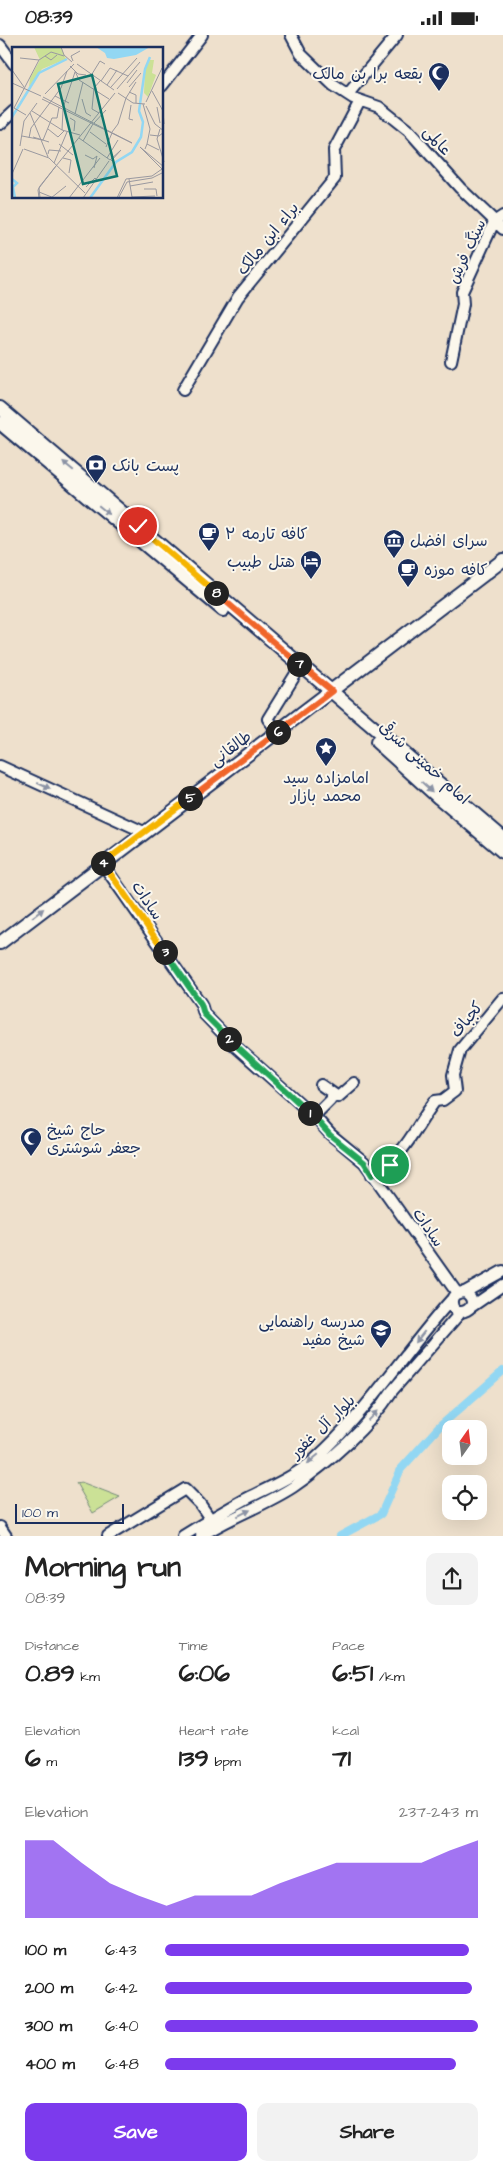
<!DOCTYPE html>
<meta charset="utf-8">
<style>
:root{--surface:#fff;--page:#f2f2f2;--text:#222;--muted:#767676;--accent:#7c3aed}
body{margin:0;font-family:"Architects Daughter","Playpen Sans Arabic",sans-serif;background:var(--page);color:var(--text);height:100vh;display:flex;flex-direction:column;font-size:19px;white-space:nowrap}
*{box-sizing:border-box;margin:0}
p{font-size:16px;color:var(--muted)}
.icon{flex:none;width:28px;height:28px;fill:none;stroke:currentColor;stroke-width:2;stroke-linecap:round;stroke-linejoin:round}
.map{position:relative;height:1501px;overflow:hidden}
.details{display:flex;flex-direction:column;background:var(--surface);flex:1}
.details>*{flex:none}
.needle{width:32px;rotate:14deg}
.buttons{position:absolute;left:442px;top:1385px;display:grid;gap:10px}
.buttons a{display:grid;place-items:center;width:45px;height:45px;border-radius:10px;background:var(--surface);box-shadow:0 5px 20px #0002;font-size:25px}
.scale{position:absolute;left:15px;bottom:12px;width:109px;box-sizing:border-box;padding-left:5px;border:2px solid #1b2f5e;border-top:0;font-size:14px;line-height:18px;white-space:nowrap;color:#1b2f5e;-webkit-text-stroke:4px #fbf7ec;paint-order:stroke}
.pin{position:absolute;display:grid;place-items:center;width:42px;height:42px;color:#fff;margin:-21px;border:2px solid #fff;border-radius:50%;box-shadow:0 1px 5px #0007}
.km{position:absolute;width:25px;height:25px;margin:-12px;border-radius:50%;background:#222;color:#fff;font-size:14px;line-height:25px;text-align:center}
.round{display:grid;place-items:center;flex:none;width:52px;height:52px;border-radius:10px;background:var(--page)}
.head{display:flex;align-items:center;justify-content:space-between;height:85px;padding:0 25px}
h1{font-size:28px;font-weight:700;line-height:38px}
.metrics{display:grid;grid-template-columns:repeat(3,1fr);gap:8px;height:85px;padding:5px 25px}
.metrics div{display:grid;align-content:center}
.metrics b{font-size:25px;font-weight:700}
.metrics small{font-size:14px;font-weight:400}
.metrics p{font-size:14px}
.chart{height:140px;padding:10px 25px}
.chart p{display:flex;justify-content:space-between}
.chart svg{width:100%;height:90px;margin-top:5px;fill:var(--accent);opacity:.7}
.primary-button{display:flex;gap:10px;margin-top:auto;padding:10px 25px}
.primary-button a{flex:1;height:58px;border-radius:10px;background:var(--accent);color:#fff;font-size:20px;font-weight:700;line-height:58px;text-align:center}
.primary-button a+a{background:var(--page);color:var(--text)}
ul{padding:0 25px;list-style:none;font-size:16px}
li{display:grid;grid-template-columns:80px 60px 1fr;align-items:center;height:38px}
li i{height:12px;border-radius:6px;background:var(--accent)}
.status{display:flex;justify-content:space-between;align-items:center;height:35px;padding:0 25px;background:var(--surface);direction:ltr}
.status svg{height:14px;fill:currentColor}
.map>svg:first-child{display:block}
</style>
<div class="status"><b>08:39</b><svg viewBox="0 0 49 12"><path d="M0 12V9h3v3zM5 12V6h3v6zM10 12V3h3v9zM15 12V0h3v12zM26 1h20v11H26zM47 4h2v5h-2z"/></svg></div>
<div class="map">
<svg width="503" height="1501" viewBox="0 0 503 1501">
<rect width="100%" height="100%" fill="#eee0cc"/>
<filter id="ink" filterUnits="userSpaceOnUse"><feTurbulence type="fractalNoise" baseFrequency=".02" numOctaves="2"/><feDisplacementMap in="SourceGraphic" scale="10" xChannelSelector="R" yChannelSelector="G"/><feConvolveMatrix kernelMatrix="1 2 1 2 8 2 1 2 1" color-interpolation-filters="sRGB"/></filter>
<g filter="url(#ink)">
<!-- green -->
<path fill="#cbe196" stroke="#73887a" d="M 81,1447 L 120,1462 L 93,1478 L 76,1448 Z"/>
<g fill="none" stroke-linecap="round" stroke-linejoin="round">
<!-- canal -->
<path stroke="#92d7f3" stroke-width="8" d="M 340,1501 L 381,1479 L 401,1434 L 439,1392 L 503,1336"/>
<!-- minor casing -->
<g stroke="#1b2f5e" stroke-width="14">
<path id="minor" d="M 291,0 L 301,19 L 333,50 L 353,63 L 379,72 L 409,96 L 460,153 L 503,194
M 0,10 L 14,29
M 162,51 L 202,0
M 348,59 L 397,0
M 0,89 L 14,76
M 451,326 L 463,269 L 462,257 L 494,187 L 503,181
M 183,355 L 238,262 L 335,143 L 334,115 L 360,66
M 275,693 L 268,684 L 297,637
M 0,731 L 144,797
M 102,828 L 201,969 L 204,979 L 234,1010 L 315,1082 L 330,1099 L 364,1127 L 457,1258
M 321,1050 L 338,1062 L 354,1048
M 314,1081 L 330,1065 L 333,1059
M 372,1140 C 407,1119 412,1097 435,1066 L 443,1065 L 455,1056 L 453,1040 L 460,1015 L 503,963
M 465,1257 C 486,1272 453,1287 452,1268 C 451,1260 458,1257 465,1257 L 503,1236
M 471,1272 L 503,1250
M 0,1492 L 6,1501
M 108,1501 L 185,1454 L 200,1469 L 213,1488
M 183,1501 C 204,1488 224,1476 246,1464 C 270,1452 294,1442 315,1424 C 367,1378 404,1317 451,1265
M 201,1501 C 230,1482 264,1471 293,1452 C 328,1428 370,1391 392,1356 L 461,1277"/>
</g>
<!-- major casing -->
<g stroke="#1b2f5e" stroke-width="16">
<path id="major" d="M 0,373 L 503,803
M 0,388 L 223,575
M 377,707 L 439,763 L 503,817
M 0,908 L 503,525"/>
</g>
<!-- minor -->
<use href="#minor" stroke="#fbf7ec" stroke-width="10"/>
<!-- major -->
<use href="#major" stroke="#fbf7ec" stroke-width="12"/>
</g>
<!-- one-way arrows -->
<defs><path id="oneway-solid" d="M-6-.8H1V-3.2L6.5 0L1 3.2V.8H-6Z" transform="scale(1.25)"/></defs>
<g fill="#8b93a5">
<use href="#oneway-solid" transform="translate(68 431) rotate(-140)"/>
<use href="#oneway-solid" transform="translate(104 475) rotate(40)"/>
<use href="#oneway-solid" transform="translate(44 751) rotate(25)"/>
<use href="#oneway-solid" transform="translate(427 752) rotate(43)"/>
<use href="#oneway-solid" transform="translate(38 878) rotate(-38)"/>
<use href="#oneway-solid" transform="translate(420 1302) rotate(128)"/>
<use href="#oneway-solid" transform="translate(373 1381) rotate(-46)"/>
<use href="#oneway-solid" transform="translate(313 1424) rotate(140)"/>
<use href="#oneway-solid" transform="translate(244 1478) rotate(-26)"/>
</g>
</g>
<g fill="none" stroke-linecap="round" stroke-linejoin="round" filter="url(#ink)">
<!-- split-1 casing -->
<g stroke="#fff" stroke-width="10">
<path id="split-1" d="M 310,1078 L 330,1100 L 364,1127 L 372,1140 L 390,1130"/>
</g>
<!-- split-2 casing -->
<g stroke="#fff" stroke-width="10">
<path id="split-2" d="M 229,1004 L 310,1078"/>
</g>
<!-- split-3 casing -->
<g stroke="#fff" stroke-width="10">
<path id="split-3" d="M 165,917 L 201,969 L 204,979 L 229,1004"/>
</g>
<!-- split-4 casing -->
<g stroke="#fff" stroke-width="10">
<path id="split-4" d="M 103,828 L 165,917"/>
</g>
<!-- split-5 casing -->
<g stroke="#fff" stroke-width="10">
<path id="split-5" d="M 103,828 L 190,763"/>
</g>
<!-- split-6 casing -->
<g stroke="#fff" stroke-width="10">
<path id="split-6" d="M 190,763 L 278,697"/>
</g>
<!-- split-7 casing -->
<g stroke="#fff" stroke-width="10">
<path id="split-7" d="M 278,697 L 332,656 L 299,629"/>
</g>
<!-- split-8 casing -->
<g stroke="#fff" stroke-width="10">
<path id="split-8" d="M 216,558 L 299,629"/>
</g>
<!-- split-9 casing -->
<g stroke="#fff" stroke-width="10">
<path id="split-9" d="M 138,491 L 216,558"/>
</g>
<!-- split-1 -->
<use href="#split-1" stroke="#22a559" stroke-width="6"/>
<!-- split-2 -->
<use href="#split-2" stroke="#22a559" stroke-width="6"/>
<!-- split-3 -->
<use href="#split-3" stroke="#22a559" stroke-width="6"/>
<!-- split-4 -->
<use href="#split-4" stroke="#f5b400" stroke-width="6"/>
<!-- split-5 -->
<use href="#split-5" stroke="#f5b400" stroke-width="6"/>
<!-- split-6 -->
<use href="#split-6" stroke="#f0652b" stroke-width="6"/>
<!-- split-7 -->
<use href="#split-7" stroke="#f0652b" stroke-width="6"/>
<!-- split-8 -->
<use href="#split-8" stroke="#f0652b" stroke-width="6"/>
<!-- split-9 -->
<use href="#split-9" stroke="#f5b400" stroke-width="6"/>
</g>
<!-- icons -->
<defs>
<g id="mosque-pin" transform="scale(1.125)"><path d="M0 17L-7.5 6A9.5 9.5 0 1 1 7.5 6Z" fill="#1b2f5e" stroke="#fbf7ec"/><path d="M3.5-4.9A6 6 0 1 0 3.5 4.9A5 5 0 1 1 3.5-4.9Z" fill="#fff"/></g>
<g id="bank-pin" transform="scale(1.125)"><path d="M0 17L-7.5 6A9.5 9.5 0 1 1 7.5 6Z" fill="#1b2f5e" stroke="#fbf7ec"/><path d="M-6-4H6V4H-6ZM0-2.3a2.3 2.3 0 1 0 0 4.6a2.3 2.3 0 1 0 0-4.6Z" fill="#fff"/></g>
<g id="cafe-pin" transform="scale(1.125)"><path d="M0 17L-7.5 6A9.5 9.5 0 1 1 7.5 6Z" fill="#1b2f5e" stroke="#fbf7ec"/><path d="M-5.5-4.5H6V0H3Q3 3.5 0 3.5H-2.5Q-5.5 3.5-5.5 0ZM3-3.2v2h1.7v-2ZM-6 4.5H4V6H-6Z" fill="#fff"/></g>
<g id="museum-pin" transform="scale(1.125)"><path d="M0 17L-7.5 6A9.5 9.5 0 1 1 7.5 6Z" fill="#1b2f5e" stroke="#fbf7ec"/><path d="M0-6L6-3V-2H-6V-3ZM-5-1h2V3h-2ZM-1-1h2V3h-2ZM3-1h2V3H3ZM-6 4H6V6H-6Z" fill="#fff"/></g>
<g id="hotel-pin" transform="scale(1.125)"><path d="M0 17L-7.5 6A9.5 9.5 0 1 1 7.5 6Z" fill="#1b2f5e" stroke="#fbf7ec"/><path d="M-6-4.5h1.5V1H6V5H4.5V3h-9V5H-6ZM-4 0a1.8 1.8 0 1 1 3.6 0ZM.5 0V-2.5h3Q6-2.5 6 0Z" fill="#fff"/></g>
<g id="sight-pin" transform="scale(1.125)"><path d="M0 17L-7.5 6A9.5 9.5 0 1 1 7.5 6Z" fill="#1b2f5e" stroke="#fbf7ec"/><path d="M0-6L1.8-2.2L6-1.7L2.9 1.2L3.7 5.4L0 3.3L-3.7 5.4L-2.9 1.2L-6-1.7L-1.8-2.2Z" fill="#fff"/></g>
<g id="school-pin" transform="scale(1.125)"><path d="M0 17L-7.5 6A9.5 9.5 0 1 1 7.5 6Z" fill="#1b2f5e" stroke="#fbf7ec"/><path d="M0-5L7-2L0 1L-7-2ZM-4 1L0 2.5L4 1V4Q0 6-4 4Z" fill="#fff"/></g>
</defs>
<g fill-rule="evenodd">
<use href="#mosque-pin" x="439" y="38"/>
<use href="#bank-pin" x="96" y="430"/>
<use href="#cafe-pin" x="209" y="498"/>
<use href="#museum-pin" x="394" y="505"/>
<use href="#hotel-pin" x="311" y="526"/>
<use href="#cafe-pin" x="408" y="534"/>
<use href="#sight-pin" x="326" y="713"/>
<use href="#mosque-pin" x="31" y="1103"/>
<use href="#school-pin" x="381" y="1295"/>
</g>
<g text-anchor="middle" stroke-width="4" stroke-linejoin="round" paint-order="stroke">
<!-- poi labels -->
<g font-size="16" fill="#1b2f5e" stroke="#fbf7ec" text-anchor="start">
<text x="423" y="44" text-anchor="end">بقعه برا بن مالک</text>
<text x="112" y="436">پست بانک</text>
<text x="225" y="504">کافه تارمه ۲</text>
<text x="410" y="511">سرای افضل</text>
<text x="295" y="532" text-anchor="end">هتل طبیب</text>
<text x="424" y="540">کافه موزه</text>
<text x="326" y="748" text-anchor="middle">امامزاده سید<tspan x="326" dy="18">محمد بازار</tspan></text>
<text x="47" y="1100">حاج شیخ<tspan x="47" dy="18">جعفر شوشتری</tspan></text>
<text x="365" y="1292" text-anchor="end">مدرسه راهنمایی<tspan x="365" dy="18">شیخ مفید</tspan></text>
</g>
<!-- street labels -->
<g font-size="16" fill="#1b2f5e" stroke="#fbf7ec">
<text transform="translate(438 105) rotate(49)" y="6">عالمی</text>
<text transform="translate(267 203) rotate(-51)" y="6">براء ابن مالک</text>
<text transform="translate(466 216) rotate(-65)" y="6">سنگ فرش</text>
<text transform="translate(230 713) rotate(-37)" y="6">طالقانی</text>
<text transform="translate(425 727) rotate(42)" y="6">امام خمینی شرقی</text>
<text transform="translate(148 865) rotate(56)" y="6">سادات</text>
<text transform="translate(466 984) rotate(-51)" y="6">کجباف</text>
<text transform="translate(429 1192) rotate(56)" y="6">سادات</text>
<text transform="translate(322 1391) rotate(-44)" y="6">بلوار آل غفور</text>
</g>
</g>
<!-- overview -->
<g transform="translate(12 12)">
<rect width="151" height="151" fill="#eee0cc"/>
<path d="M 22,0 L 49,0 L 54,12 L 30,22 L 17,40 L 18,31 L 28,13 ZM 138,13 L 142,13 L 140,26 L 144,28 L 136,50 L 132,46 L 133,22 Z" fill="#cbe196"/>
<path d="M 84,0 L 138,0 L 124,8 L 102,12 L 95,11 L 93,6 Z" fill="#92d7f3"/>
<path fill="none" stroke="#92d7f3" stroke-width="2.5" d="M 0,70 L 27,26 L 55,12M 0,132 L 5,136 L 1,140 L 3,151M 78,151 L 104,115 L 120,105 L 129,90 L 131,75 L 127,64 L 133,22 L 138,10"/>
<path fill="none" stroke="#9a99a0" stroke-width="1" d="M 49,0 L 52,8 L 60,15M 33,9 L 39,13 L 45,8M 8,11 L 27,13M 61,14 L 59,9 L 68,4M 65,17 L 102,43M 58,19 L 66,27 L 74,28M 0,23 L 12,40M 63,24 L 67,33 L 97,52M 80,27 L 88,14 L 93,17M 89,34 L 98,21 L 116,29M 0,36 L 29,49M 115,36 L 125,23M 95,38 L 105,23M 99,40 L 125,11M 117,40 L 129,26M 105,42 L 128,15M 140,44 L 151,64 L 152,77M 117,45 L 124,48 L 124,56M 106,46 L 121,56 L 133,57M 33,47 L 62,17M 43,49 L 57,56M 114,51 L 124,35M 30,52 L 120,96 L 31,50M 70,52 L 74,66 L 79,69M 134,55 L 150,21M 131,57 L 138,82 L 135,97M 119,58 L 117,72 L 121,73M 134,59 L 143,77 L 152,84M 145,60 L 148,76M 51,61 L 63,25M 20,64 L 50,83 L 68,88M 18,66 L 36,110M 87,66 L 80,62 L 82,41 L 88,34M 63,67 L 71,35M 14,68 L 2,61 L 27,13 L 39,5 L 52,9M 58,71 L 63,74 L 62,84M 82,76 L 94,63M 36,82 L 46,90 L 52,84M 148,82 L 145,92 L 152,115M 50,83 L 51,62M 78,85 L 94,97M 100,85 L 106,77 L 114,51M 138,88 L 147,89 L 152,85M 10,89 L 31,93M 21,90 L 37,95M 17,91 L 19,81 L 49,41 L 55,24M 67,91 L 98,113M 31,93 L 40,71 L 45,71 L 47,60M 71,94 L 81,77M 47,97 L 61,108M 8,99 L 12,74 L 25,56M 94,100 L 100,86M 12,102 L 37,111 L 73,146M 133,102 L 135,97 L 147,103M 36,107 L 37,103 L 49,104M 73,108 L 81,112 L 85,109 L 82,121M 51,111 L 59,113 L 57,126M 95,111 L 106,93M 98,113 L 109,103 L 99,114M 42,116 L 55,85M 44,119 L 103,46M 150,122 L 128,100 L 152,120M 0,127 L 11,102M 117,132 L 120,150M 118,139 L 141,135M 74,140 L 83,131 L 85,133M 132,142 L 144,142 L 145,149M 27,145 L 42,151M 107,150 L 115,135 L 140,131 L 152,125M 120,150 L 143,149M 27,151 L 26,143 L 28,139 L 44,119 L 27,141 L 28,151M 39,151 L 54,139M 57,151 L 88,111M 71,151 L 97,114M 105,151 L 114,132 L 140,129 L 150,122"/>
<path fill="#0f766e" fill-opacity="0.15" stroke="#0f766e" stroke-width="2.5" d="M 80,28 L 105,129 L 71,137 L 46,37 Z"/>
<rect width="151" height="151" fill="none" stroke="#1b2f5e" stroke-width="2.5"/>
</g>
</svg>
<div class="buttons">
<a><svg class="needle" viewBox="-14 -14 28 28"><path d="M0-13l5 13h-10z" fill="#e53935"/><path d="M0 13l5-13h-10z" fill="#767676"/></svg></a>
<a><svg class="icon" aria-label="locate" viewBox="0 0 24 24"><circle cx="12" cy="12" r="6"/><path d="M12 2v4M12 18v4M2 12h4M18 12h4"/></svg></a>
</div>
<div class="scale">100 m</div>
<div class="pin" style="left:390px;top:1130px;background:#1e9e55"><svg class="icon" aria-label="arrive" viewBox="0 0 24 24"><path d="M6 21V4h12l-3 4 3 4H6"/></svg></div>
<div class="pin" style="left:138px;top:491px;background:#d93025"><svg class="icon" aria-label="check" viewBox="0 0 24 24"><path d="M5 12l5 5 9-10"/></svg></div>
<b class="km" style="left:310px;top:1078px">1</b>
<b class="km" style="left:229px;top:1004px">2</b>
<b class="km" style="left:165px;top:917px">3</b>
<b class="km" style="left:103px;top:828px">4</b>
<b class="km" style="left:190px;top:763px">5</b>
<b class="km" style="left:278px;top:697px">6</b>
<b class="km" style="left:299px;top:629px">7</b>
<b class="km" style="left:216px;top:558px">8</b>
</div>
<section class="details">
<div class="head"><div><h1>Morning run</h1><p>08:39</p></div><a class="round"><svg class="icon" aria-label="share" viewBox="0 0 24 24"><path d="M12 15V3M7 8l5-5 5 5M5 13v7h14v-7"/></svg></a></div>
<div class="metrics">
<div><p>Distance</p><b>0.89<small> km</small></b></div>
<div><p>Time</p><b>6:06</b></div>
<div><p>Pace</p><b>6:51<small> /km</small></b></div>
</div>
<div class="metrics">
<div><p>Elevation</p><b>6<small> m</small></b></div>
<div><p>Heart rate</p><b>139<small> bpm</small></b></div>
<div><p>kcal</p><b>71</b></div>
</div>
<div class="chart"><p><span>Elevation</span>237–243 m</p>
<svg viewBox="0 0 160 44" preserveAspectRatio="none"><path d="M0 44V6L10 6L20 17L30 27L40 33L50 38L60 33L70 33L80 33L90 27L100 22L110 17L120 17L130 17L140 17L150 11L160 6V44z"/></svg>
</div>
<ul>
<li><b>100 m</b>6:43<i style="width:97%"></i></li>
<li><b>200 m</b>6:42<i style="width:98%"></i></li>
<li><b>300 m</b>6:40<i style="width:100%"></i></li>
<li><b>400 m</b>6:48<i style="width:93%"></i></li>
</ul>
<div class="primary-button"><a>Save</a><a>Share</a></div>
</section>
